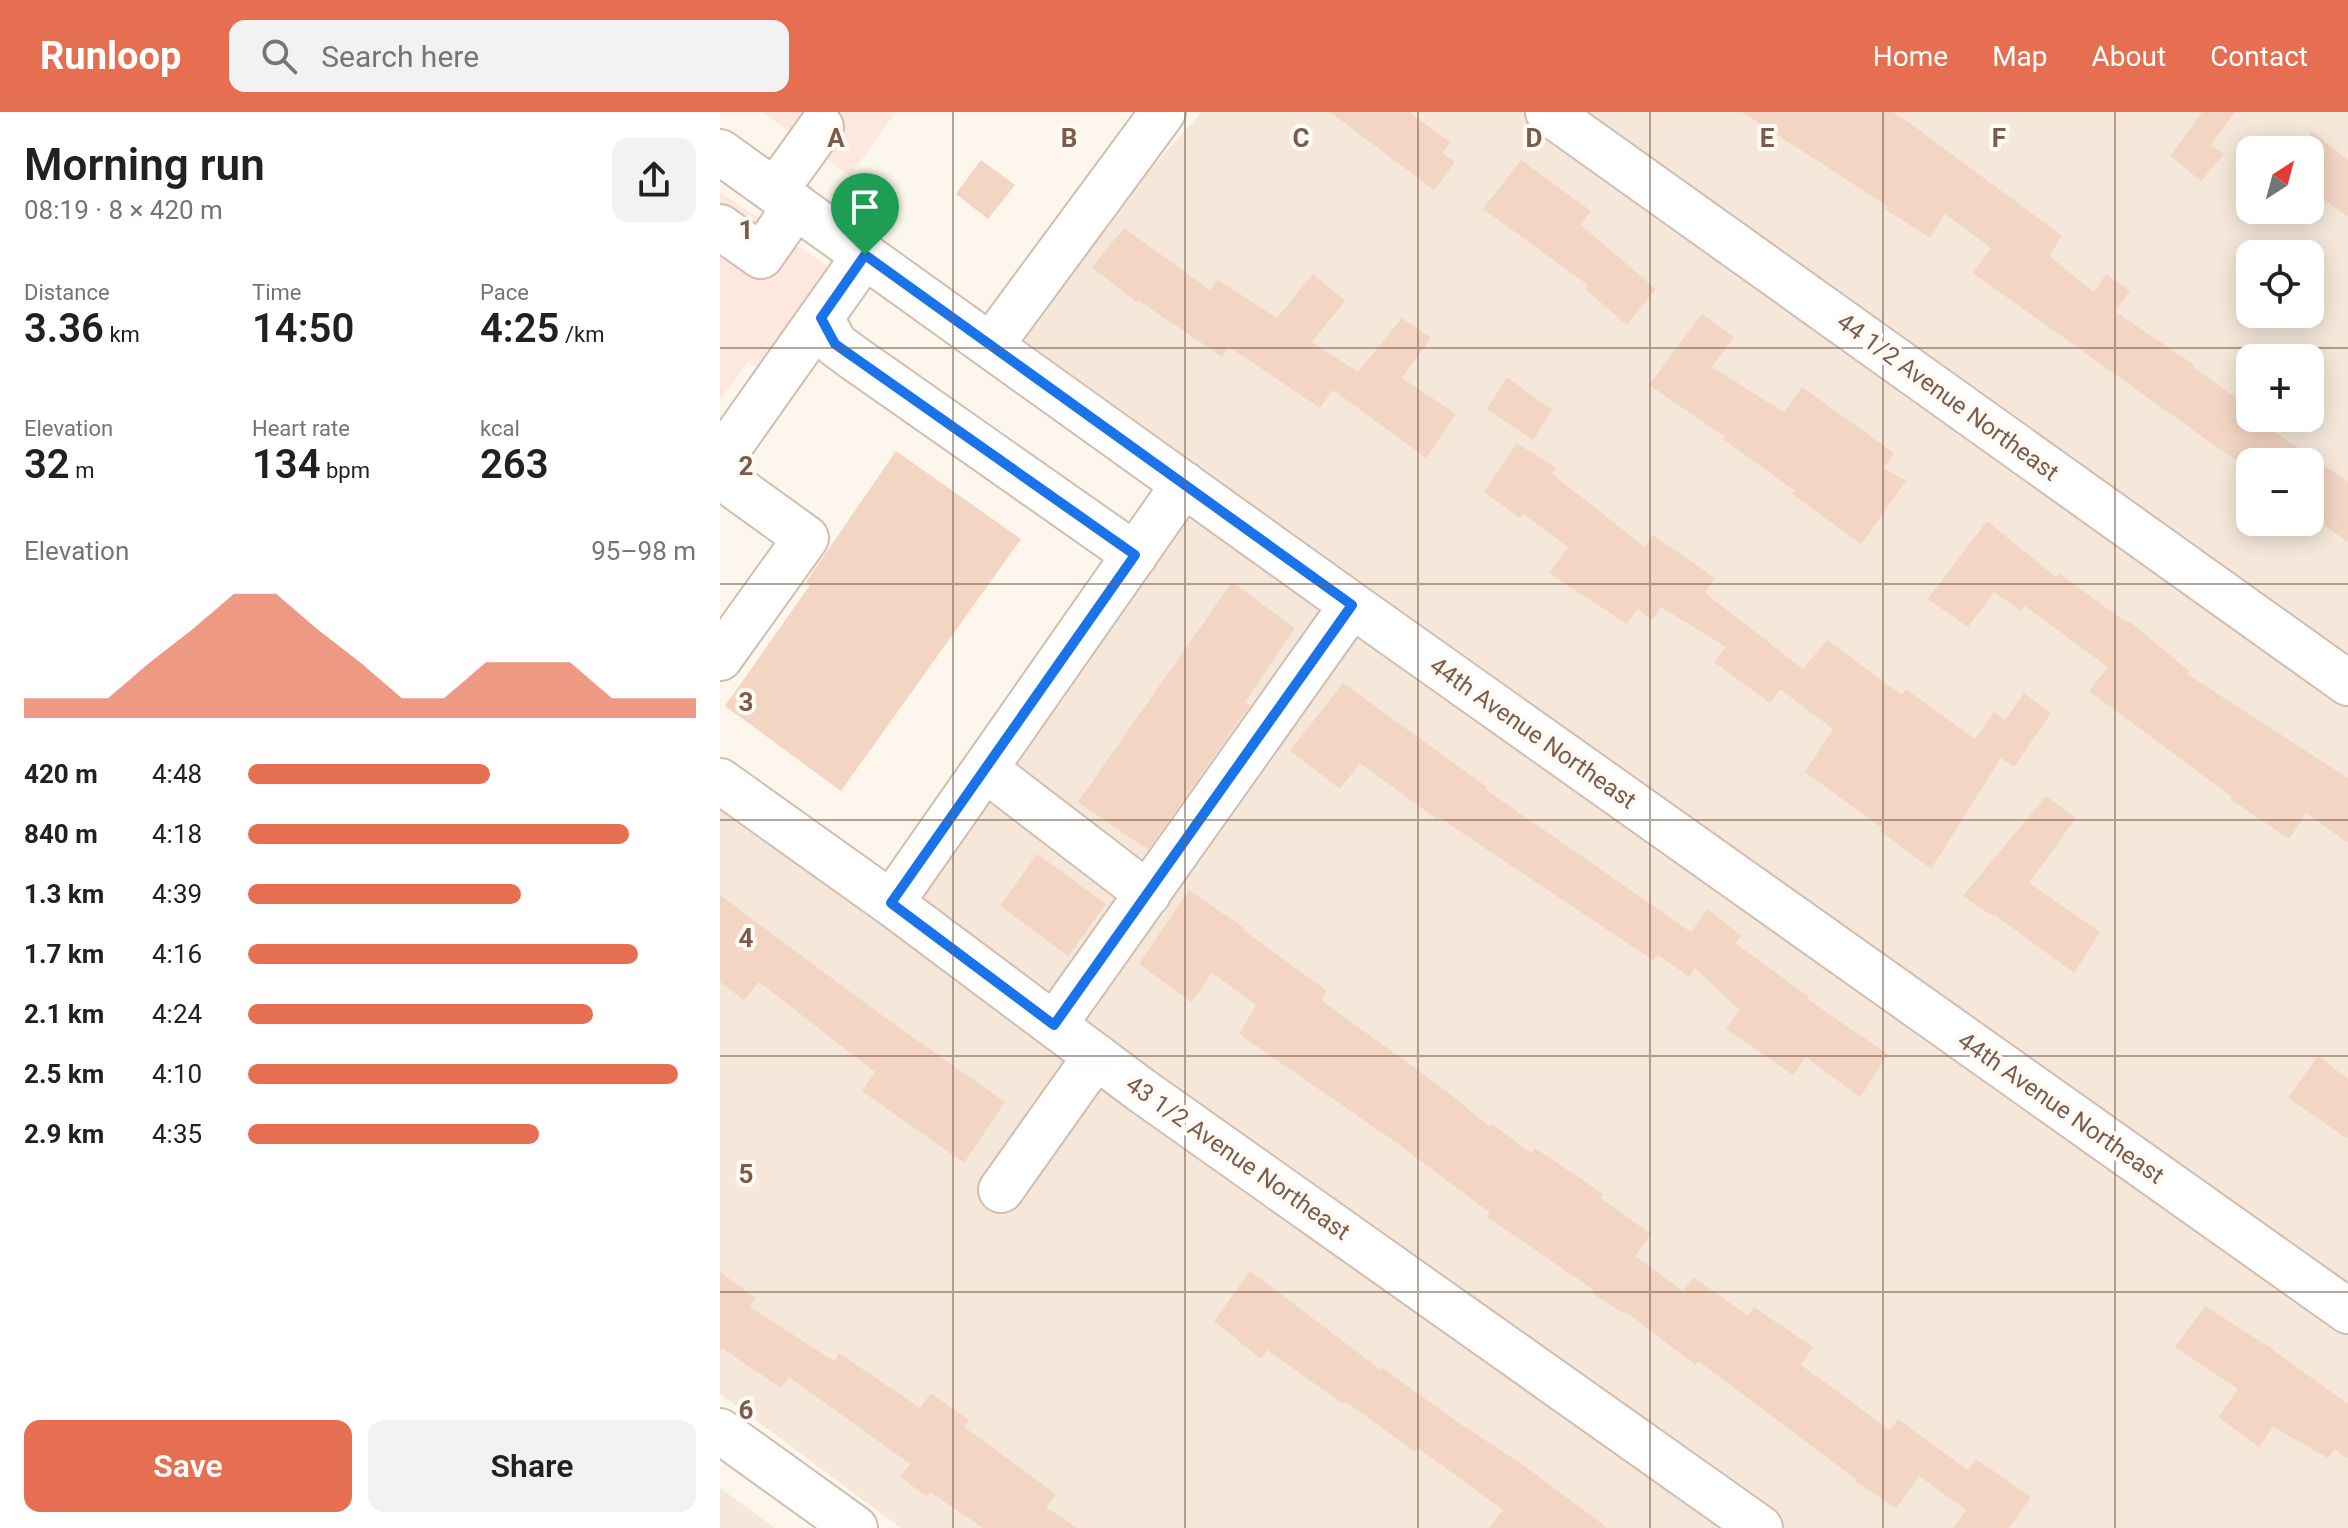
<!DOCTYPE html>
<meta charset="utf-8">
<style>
:root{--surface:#fff;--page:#f2f2f2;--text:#202124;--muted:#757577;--accent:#e76f51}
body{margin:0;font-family:Roboto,sans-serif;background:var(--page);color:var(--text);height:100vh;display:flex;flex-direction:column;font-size:30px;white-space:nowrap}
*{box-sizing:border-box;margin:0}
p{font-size:26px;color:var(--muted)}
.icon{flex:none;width:44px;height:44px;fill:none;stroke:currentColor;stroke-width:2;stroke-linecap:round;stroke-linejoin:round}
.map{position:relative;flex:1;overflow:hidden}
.sheet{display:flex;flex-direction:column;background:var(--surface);width:720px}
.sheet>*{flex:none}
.needle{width:52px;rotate:36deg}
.controls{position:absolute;left:1516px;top:24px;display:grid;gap:16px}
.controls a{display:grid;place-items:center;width:88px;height:88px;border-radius:16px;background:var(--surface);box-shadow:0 4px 20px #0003;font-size:40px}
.pin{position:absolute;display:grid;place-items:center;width:68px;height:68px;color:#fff;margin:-82px -34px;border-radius:50% 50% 50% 0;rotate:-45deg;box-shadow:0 0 8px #0007}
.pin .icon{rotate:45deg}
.round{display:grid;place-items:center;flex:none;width:84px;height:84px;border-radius:16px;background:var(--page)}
.overview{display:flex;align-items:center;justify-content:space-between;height:136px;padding:0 24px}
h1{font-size:44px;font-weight:600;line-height:60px}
.figures{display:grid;grid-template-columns:repeat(3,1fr);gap:12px;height:136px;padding:8px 24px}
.figures div{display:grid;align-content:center}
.figures b{font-size:40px;font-weight:600}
.figures small{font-size:22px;font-weight:400}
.figures p{font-size:22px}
.chart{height:224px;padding:16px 24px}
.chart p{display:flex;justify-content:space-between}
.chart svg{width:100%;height:144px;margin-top:8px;fill:var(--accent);opacity:.7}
.primary-button{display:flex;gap:16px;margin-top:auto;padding:16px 24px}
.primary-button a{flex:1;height:92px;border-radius:16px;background:var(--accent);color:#fff;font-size:32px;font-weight:600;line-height:92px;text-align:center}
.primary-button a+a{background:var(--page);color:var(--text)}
ul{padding:0 24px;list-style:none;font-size:26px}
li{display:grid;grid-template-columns:128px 96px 1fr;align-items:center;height:60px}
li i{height:20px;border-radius:10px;background:var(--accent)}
header{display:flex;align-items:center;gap:48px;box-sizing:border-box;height:112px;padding:0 40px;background:var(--accent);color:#fff}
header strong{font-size:38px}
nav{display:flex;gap:44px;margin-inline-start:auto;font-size:28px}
.search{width:560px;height:72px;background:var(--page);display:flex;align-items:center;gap:20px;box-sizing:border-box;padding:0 28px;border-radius:16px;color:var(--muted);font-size:30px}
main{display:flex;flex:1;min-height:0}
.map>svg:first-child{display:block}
</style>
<header>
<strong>Runloop</strong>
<div class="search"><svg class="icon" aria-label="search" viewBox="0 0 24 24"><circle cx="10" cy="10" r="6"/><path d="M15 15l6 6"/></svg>Search here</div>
<nav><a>Home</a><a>Map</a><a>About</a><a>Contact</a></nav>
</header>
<main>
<section class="sheet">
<div class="overview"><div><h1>Morning run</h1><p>08:19 · 8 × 420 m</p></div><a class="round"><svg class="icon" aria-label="share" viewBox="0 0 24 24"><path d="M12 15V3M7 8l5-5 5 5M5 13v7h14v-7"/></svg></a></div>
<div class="figures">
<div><p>Distance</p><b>3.36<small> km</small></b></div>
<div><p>Time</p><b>14:50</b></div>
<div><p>Pace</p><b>4:25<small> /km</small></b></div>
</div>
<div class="figures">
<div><p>Elevation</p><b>32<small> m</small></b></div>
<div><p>Heart rate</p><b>134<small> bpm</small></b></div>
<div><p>kcal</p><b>263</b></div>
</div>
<div class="chart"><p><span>Elevation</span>95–98 m</p>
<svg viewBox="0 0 160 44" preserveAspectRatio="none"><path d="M0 44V38L10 38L20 38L30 27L40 17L50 6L60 6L70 17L80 27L90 38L100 38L110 27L120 27L130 27L140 38L150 38L160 38V44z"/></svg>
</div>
<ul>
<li><b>420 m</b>4:48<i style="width:54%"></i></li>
<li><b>840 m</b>4:18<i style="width:85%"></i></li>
<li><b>1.3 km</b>4:39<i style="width:61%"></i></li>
<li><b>1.7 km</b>4:16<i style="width:87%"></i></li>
<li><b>2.1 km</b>4:24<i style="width:77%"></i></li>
<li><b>2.5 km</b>4:10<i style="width:96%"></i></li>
<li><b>2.9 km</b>4:35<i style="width:65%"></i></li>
</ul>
<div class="primary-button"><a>Save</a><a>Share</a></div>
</section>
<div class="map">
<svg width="1628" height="1416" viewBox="0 0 1628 1416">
<rect width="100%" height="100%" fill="#fdf6ec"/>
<!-- residential -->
<path fill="#f5e8da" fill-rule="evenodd" d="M 482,0 L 1628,0 L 1628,1416 L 1045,1416 L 171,791 L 464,372 L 271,233 ZM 1530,38 L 1590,38 L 1590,98 L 1530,98 ZM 1530,142 L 1590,142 L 1590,202 L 1530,202 ZM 1530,246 L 1590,246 L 1590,306 L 1530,306 ZM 1530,350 L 1590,350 L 1590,410 L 1530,410 Z
M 0,682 L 1038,1416 L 181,1416 L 0,1282 Z
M 0,1376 L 55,1416 L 0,1416 Z"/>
<!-- commercial -->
<path fill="#fde8e0" d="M 42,0 L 176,0 L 130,64 Z
M 0,80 L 116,160 L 45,260 L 28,250 L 0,287 Z"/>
<!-- building -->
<path fill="#f3d5c3" d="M 610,0 L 689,0 L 730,30 L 722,41 L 735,50 L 714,78 Z
M 1022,0 L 1173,0 L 1198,17 L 1342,124 L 1329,144 L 1374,180 L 1386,162 L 1410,179 L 1395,199 L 1474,253 L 1473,255 L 1530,296 L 1530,306 L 1544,306 L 1548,309 L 1545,313 L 1628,370 L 1628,430 L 1590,403 L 1590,350 L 1518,350 L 1253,161 L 1271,136 L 1225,102 L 1210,126 L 1165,97 L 1167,94 Z
M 1482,0 L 1515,0 L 1491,33 L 1504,42 L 1481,69 L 1450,44 Z
M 1590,18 L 1628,48 L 1628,105 L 1590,77 Z
M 261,48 L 295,73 L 268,107 L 236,82 Z
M 801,48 L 871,99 L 861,113 L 936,177 L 907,213 L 865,177 L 868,173 L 763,97 Z
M 404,116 L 490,178 L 498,168 L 557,206 L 593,162 L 625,189 L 592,230 L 638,260 L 682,206 L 711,226 L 682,266 L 736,302 L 706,346 L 613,278 L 600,296 L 509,235 L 502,245 L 418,188 L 416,190 L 372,155 Z
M 982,202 L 1014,225 L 992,255 L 1064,300 L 1082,275 L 1174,341 L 1164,356 L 1186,369 L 1141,432 L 1072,382 L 1075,379 L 1003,327 L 1005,325 L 929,273 Z
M 787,265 L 832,298 L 813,328 L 767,297 Z
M 797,331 L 836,356 L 832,362 L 925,435 L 933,423 L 995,466 L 985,481 L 1083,557 L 1107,528 L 1182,583 L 1186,577 L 1255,627 L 1274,600 L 1285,608 L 1304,581 L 1331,601 L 1294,655 L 1281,646 L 1211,757 L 1160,719 L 1162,716 L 1085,660 L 1113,617 L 1060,577 L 1050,591 L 994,550 L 1006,535 L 941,495 L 932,508 L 918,497 L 907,512 L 829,461 L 848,435 L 803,402 L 800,406 L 764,380 Z
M 176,339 L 301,427 L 121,679 L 5,594 L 90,473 L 86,470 Z
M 1267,409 L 1336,465 L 1339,461 L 1407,511 L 1409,509 L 1469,559 L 1467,562 L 1628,666 L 1628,731 L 1586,701 L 1569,727 L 1510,687 L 1512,685 L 1369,579 L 1388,555 L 1305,494 L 1301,499 L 1274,480 L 1248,515 L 1208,487 Z
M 512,470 L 575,516 L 525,590 L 530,593 L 428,738 L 358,690 Z
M 623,571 L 767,675 L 765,677 L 971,820 L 988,797 L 1021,824 L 1015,831 L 1089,885 L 1087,887 L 1168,942 L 1140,985 L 1086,945 L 1073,963 L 1006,917 L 1019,898 L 975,856 L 969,865 L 938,843 L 934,849 L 720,706 L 718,708 L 640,651 L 620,677 L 570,639 Z
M 1326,684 L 1356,706 L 1309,771 L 1380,820 L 1354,861 L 1275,803 L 1274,805 L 1243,784 Z
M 317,742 L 386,792 L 348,844 L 280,794 Z
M 469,778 L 524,816 L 523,818 L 607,879 L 601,888 L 725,978 L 770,1015 L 772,1012 L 811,1041 L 815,1036 L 883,1082 L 881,1086 L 931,1122 L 915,1144 L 963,1179 L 974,1165 L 1028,1204 L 1034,1195 L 1093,1235 L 1081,1253 L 1170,1318 L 1178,1307 L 1248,1358 L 1256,1347 L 1311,1385 L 1289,1416 L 1233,1416 L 1246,1398 L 1199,1364 L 1176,1396 L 1135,1369 L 1137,1368 L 978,1249 L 975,1253 L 905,1199 L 903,1201 L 872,1181 L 874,1178 L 767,1105 L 770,1101 L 674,1029 L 519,922 L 536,893 L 492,861 L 471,890 L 419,852 Z
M 0,783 L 167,907 L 285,990 L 244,1051 L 142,979 L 155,960 L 39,870 L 24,888 L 0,870 Z
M 1598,944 L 1628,967 L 1628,1027 L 1568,986 Z
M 530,1159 L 661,1258 L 663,1256 L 733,1307 L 806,1355 L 888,1416 L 769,1416 L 783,1398 L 698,1336 L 695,1340 L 625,1289 L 623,1292 L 547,1238 L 541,1247 L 494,1209 Z
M 0,1160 L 35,1186 L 30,1195 L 114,1249 L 119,1241 L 200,1296 L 211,1281 L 249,1308 L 244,1315 L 336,1382 L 326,1395 L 357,1416 L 263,1416 L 210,1380 L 207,1385 L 180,1365 L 190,1352 L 69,1265 L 61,1276 L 2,1236 L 0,1240 Z
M 1485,1194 L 1549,1235 L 1628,1292 L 1628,1347 L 1614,1337 L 1608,1346 L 1553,1315 L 1539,1335 L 1498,1305 L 1518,1277 L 1455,1235 Z"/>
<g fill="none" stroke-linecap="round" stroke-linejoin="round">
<!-- minor casing -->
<g stroke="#d1beb0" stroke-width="48">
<path id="minor" d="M 828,0 L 1628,571
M 0,40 L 632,493 L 1628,1199
M 55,79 L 101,15
M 0,115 L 41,144 L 76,94
M 101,206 L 115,232 L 134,246 L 415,443
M 271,233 L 443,0
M 0,348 L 145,143
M 0,364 L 86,426 L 0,546
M 265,657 L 428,782
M 0,669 L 171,791 L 421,978 L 1040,1416
M 171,791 L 464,372
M 334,913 L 632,493
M 281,1078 L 376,944
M 0,1319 L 135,1416"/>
</g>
<!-- minor -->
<use href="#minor" stroke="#fff" stroke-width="44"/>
</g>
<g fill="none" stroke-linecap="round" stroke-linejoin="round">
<!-- route casing -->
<g stroke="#fff" stroke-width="16">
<path id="route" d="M 145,143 L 632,493 L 334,913 L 171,791 L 415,443 L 115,232 L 101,206 Z"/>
</g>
<!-- route -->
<use href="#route" stroke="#1a73e8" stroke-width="10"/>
</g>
<!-- grid -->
<path fill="none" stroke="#7a5c4d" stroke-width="2" stroke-opacity="0.55" d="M 233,0 L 233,1416M 465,0 L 465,1416M 698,0 L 698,1416M 930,0 L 930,1416M 1163,0 L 1163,1416M 1395,0 L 1395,1416M 0,236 L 1628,236M 0,472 L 1628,472M 0,708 L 1628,708M 0,944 L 1628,944M 0,1180 L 1628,1180"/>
<g text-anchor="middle" stroke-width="8" stroke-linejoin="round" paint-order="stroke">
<!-- street labels -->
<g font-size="24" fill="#7a5c4d" stroke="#fffaf3">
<text transform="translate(1228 285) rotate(36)" y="8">44 1/2 Avenue Northeast</text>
<text transform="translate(813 621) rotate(35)" y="8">44th Avenue Northeast</text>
<text transform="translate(1341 996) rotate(35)" y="8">44th Avenue Northeast</text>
<text transform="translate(518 1046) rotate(35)" y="8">43 1/2 Avenue Northeast</text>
</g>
</g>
<g font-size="26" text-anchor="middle" font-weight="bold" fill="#7a5c4d" stroke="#fffaf3" stroke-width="8" stroke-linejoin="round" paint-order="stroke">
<text x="116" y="35">A</text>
<text x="349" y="35">B</text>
<text x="581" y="35">C</text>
<text x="814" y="35">D</text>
<text x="1047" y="35">E</text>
<text x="1279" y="35">F</text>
<text x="26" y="127">1</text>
<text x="26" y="363">2</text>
<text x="26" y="599">3</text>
<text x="26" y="835">4</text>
<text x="26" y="1071">5</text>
<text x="26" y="1307">6</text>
</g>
</svg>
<div class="controls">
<a><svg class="needle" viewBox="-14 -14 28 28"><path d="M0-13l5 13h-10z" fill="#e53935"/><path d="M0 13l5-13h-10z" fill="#757577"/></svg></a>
<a><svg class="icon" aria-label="locate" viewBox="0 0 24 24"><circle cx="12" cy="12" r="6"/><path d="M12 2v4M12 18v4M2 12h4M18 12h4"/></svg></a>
<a>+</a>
<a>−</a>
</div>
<div class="pin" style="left:145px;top:143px;background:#1e9e55"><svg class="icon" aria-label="arrive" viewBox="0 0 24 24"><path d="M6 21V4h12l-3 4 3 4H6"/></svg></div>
</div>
</main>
